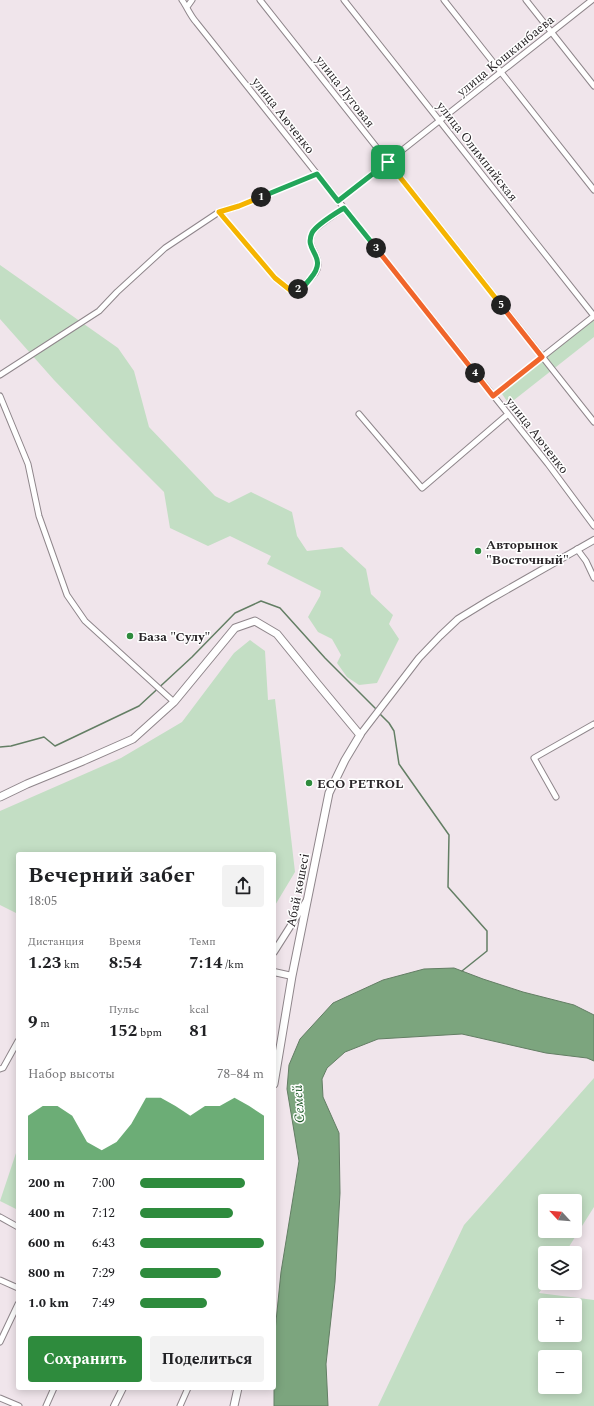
<!DOCTYPE html>
<html lang="ru">
<meta charset="utf-8">
<style>
:root{--surface:#fff;--page:#f2f2f2;--text:#202124;--muted:#757577;--accent:#2e8b3d}
body{margin:0;font-family:Spectral,serif;background:var(--page);color:var(--text);height:100vh;display:flex;flex-direction:column;font-size:15px;white-space:nowrap}
*{box-sizing:border-box;margin:0}
p{font-size:13px;color:var(--muted)}
.icon{flex:none;width:22px;height:22px;fill:none;stroke:currentColor;stroke-width:2;stroke-linecap:round;stroke-linejoin:round}
.map{position:relative;flex:1;overflow:hidden}
.drawer{position:absolute;left:16px;top:852px;width:260px;height:538px;display:flex;flex-direction:column;background:var(--surface);border-radius:4px;box-shadow:0 2px 10px #0003}
.drawer>*{flex:none}
.needle{width:26px;rotate:296deg}
.buttons{position:absolute;left:538px;top:1194px;display:grid;gap:8px}
.buttons a{display:grid;place-items:center;width:44px;height:44px;border-radius:4px;background:var(--surface);box-shadow:0 2px 10px #0003;font-size:20px}
.pin{position:absolute;display:grid;place-items:center;width:34px;height:34px;color:#fff;margin:-17px;border-radius:8px;box-shadow:0 2px 6px #0006}
.km{position:absolute;width:20px;height:20px;margin:-10px;border-radius:50%;background:#222;color:#fff;font-size:11px;line-height:20px;text-align:center}
.round{display:grid;place-items:center;flex:none;width:42px;height:42px;border-radius:4px;background:var(--page)}
.headline{display:flex;align-items:center;justify-content:space-between;height:68px;padding:0 12px}
h1{font-size:22px;font-weight:700;line-height:30px}
.stats{display:grid;grid-template-columns:repeat(3,1fr);gap:6px;height:68px;padding:4px 12px}
.stats div{display:grid;align-content:center}
.stats b{font-size:17px;font-weight:700}
.stats small{font-size:11px;font-weight:400}
.stats p{font-size:11px}
.chart{height:112px;padding:8px 12px}
.chart p{display:flex;justify-content:space-between}
.chart svg{width:100%;height:72px;margin-top:4px;fill:var(--accent);opacity:.7}
.action{display:flex;gap:8px;margin-top:auto;padding:8px 12px}
.action a{flex:1;height:46px;border-radius:4px;background:var(--accent);color:#fff;font-size:16px;font-weight:700;line-height:46px;text-align:center}
.action a+a{background:var(--page);color:var(--text)}
ul{padding:0 12px;list-style:none;font-size:13px}
li{display:grid;grid-template-columns:64px 48px 1fr;align-items:center;height:30px}
li i{height:10px;border-radius:5px;background:var(--accent)}
.map>svg:first-child{display:block}
</style>
<div class="map">
<svg width="594" height="1406" viewBox="0 0 594 1406">
<rect width="100%" height="100%" fill="#f0e5eb"/>
<!-- green -->
<path fill="#c3dec4" fill-rule="evenodd" d="M 0,265 L 118,348 L 134,371 L 149,427 L 215,496 L 229,503 L 251,492 L 292,512 L 297,536 L 307,551 L 342,547 L 366,569 L 371,594 L 393,615 L 389,624 L 399,639 L 377,683 L 359,685 L 347,677 L 337,663 L 341,655 L 332,639 L 318,632 L 308,617 L 320,596 L 321,591 L 267,564 L 271,556 L 230,536 L 208,546 L 170,528 L 164,492 L 110,438 L 54,380 L 0,319 Z
M 594,317 L 594,337 L 509,404 L 500,391 Z
M 250,640 L 265,651 L 268,700 L 275,699 L 295,872 L 274,907 L 274,854 L 18,854 L 18,914 L 0,905 L 0,811 L 121,758 L 182,722 L 234,653 Z
M 594,1078 L 594,1207 L 565,1253 L 545,1253 L 546,1283 L 539,1293 L 594,1300 L 594,1406 L 378,1406 L 464,1225 ZM 545,1201 L 575,1201 L 575,1231 L 545,1231 ZM 545,1305 L 575,1305 L 575,1335 L 545,1335 ZM 545,1357 L 575,1357 L 575,1387 L 545,1387 Z
M 18,1147 L 18,1210 L 0,1201 Z"/>
<!-- water -->
<path fill="#7ca57e" stroke="#637e64" d="M 454,968 L 483,979 L 523,992 L 574,1005 L 594,1015 L 594,1061 L 587,1058 L 546,1053 L 462,1034 L 378,1039 L 345,1052 L 327,1068 L 322,1079 L 323,1097 L 339,1133 L 340,1193 L 335,1282 L 326,1364 L 328,1406 L 274,1406 L 274,1341 L 281,1272 L 299,1161 L 287,1089 L 289,1065 L 300,1039 L 333,1003 L 383,980 L 424,969 Z"/>
<g fill="none" stroke-linecap="round" stroke-linejoin="round">
<!-- stream -->
<path stroke="#637e64" stroke-width="1.5" d="M 379,713 L 389,723 L 394,731 L 399,764 L 449,835 L 448,887 L 487,931 L 487,951 L 462,971
M 0,747 L 11,746 L 44,737 L 55,746 L 139,706 L 192,657 L 235,613 L 261,601 L 280,608 L 325,658 L 377,710"/>
<!-- minor casing -->
<g stroke="#8f868b" stroke-width="7">
<path id="minor" d="M 182,0 C 187,7 190,15 196,22 L 548,464 L 594,526
M 260,0 L 594,422
M 344,0 L 594,316 L 493,396
M 444,0 L 594,190
M 526,0 L 594,86
M 187,7 L 192,0
M 338,201 L 592,0
M 219,212 L 275,278 L 290,290 C 298,290 303,288 308,281 C 312,277 318,272 318,265 C 319,253 306,247 312,233 C 315,227 337,213 344,208
M 0,375 L 99,311 L 117,292 L 165,248 L 219,212 L 239,206 L 317,174
M 0,396 L 28,464 L 39,516 L 67,595 L 85,621 L 174,702
M 359,414 L 422,488 L 507,415
M 577,549 L 586,561 L 594,578
M 556,797 L 534,758 L 594,724
M 0,1069 L 3,1068 L 18,1041
M 0,1217 L 18,1227
M 0,1280 L 18,1288
M 0,1342 L 18,1304
M 0,1398 L 19,1406
M 46,1406 L 54,1388
M 180,1406 L 188,1388"/>
</g>
<!-- tertiary casing -->
<g stroke="#8f868b" stroke-width="8">
<path id="tertiary" d="M 360,735 L 419,658 L 440,636 L 458,619 L 489,600 L 594,540
M 274,952 L 307,900
M 274,972 L 292,976
M 114,1406 L 123,1388"/>
</g>
<!-- secondary casing -->
<g stroke="#8f868b" stroke-width="9">
<path id="secondary" d="M 0,797 L 27,784 L 83,761 L 133,739 L 174,702 L 235,628 L 255,621 L 277,634 L 316,682 L 360,735 L 345,760 L 329,793 L 292,976 L 274,1084
M 234,1406 L 238,1388"/>
</g>
<!-- minor -->
<use href="#minor" stroke="#fff" stroke-width="5"/>
<!-- tertiary -->
<use href="#tertiary" stroke="#fff" stroke-width="6"/>
<!-- secondary -->
<use href="#secondary" stroke="#fff" stroke-width="7"/>
</g>
<g fill="none" stroke-linecap="round" stroke-linejoin="round">
<!-- split-1 casing -->
<g stroke="#fff" stroke-width="8">
<path id="split-1" d="M 261,197 L 317,174 L 338,201 L 388,162"/>
</g>
<!-- split-2 casing -->
<g stroke="#fff" stroke-width="8">
<path id="split-2" d="M 261,197 L 239,206 L 219,212 L 275,278 L 290,290 L 298,289"/>
</g>
<!-- split-3 casing -->
<g stroke="#fff" stroke-width="8">
<path id="split-3" d="M 298,289 C 304,287 306,284 310,279 C 330,256 303,252 312,233 C 316,225 336,213 344,208 L 376,248"/>
</g>
<!-- split-4 casing -->
<g stroke="#fff" stroke-width="8">
<path id="split-4" d="M 376,248 L 475,373"/>
</g>
<!-- split-5 casing -->
<g stroke="#fff" stroke-width="8">
<path id="split-5" d="M 475,373 L 493,396 L 542,357 L 501,305"/>
</g>
<!-- split-6 casing -->
<g stroke="#fff" stroke-width="8">
<path id="split-6" d="M 388,162 L 501,305"/>
</g>
<!-- split-1 -->
<use href="#split-1" stroke="#22a559" stroke-width="5"/>
<!-- split-2 -->
<use href="#split-2" stroke="#f5b400" stroke-width="5"/>
<!-- split-3 -->
<use href="#split-3" stroke="#22a559" stroke-width="5"/>
<!-- split-4 -->
<use href="#split-4" stroke="#f0652b" stroke-width="5"/>
<!-- split-5 -->
<use href="#split-5" stroke="#f0652b" stroke-width="5"/>
<!-- split-6 -->
<use href="#split-6" stroke="#f5b400" stroke-width="5"/>
</g>
<!-- markers -->
<g fill="#2e8b3d" stroke="#fff" stroke-width="1.5">
<circle cx="478" cy="551" r="4"/>
<circle cx="130" cy="636" r="4"/>
<circle cx="309" cy="783" r="4"/>
</g>
<g text-anchor="middle" stroke-width="3" stroke-linejoin="round" paint-order="stroke">
<!-- street labels -->
<g font-size="13" fill="#282427" stroke="#fff">
<text transform="translate(505 55) rotate(-39)" y="5">улица Кошкинбаева</text>
<text transform="translate(346 91) rotate(52)" y="5">улица Луговая</text>
<text transform="translate(284 115) rotate(52)" y="5">улица Аюченко</text>
<text transform="translate(478 151) rotate(52)" y="5">улица Олимпийская</text>
<text transform="translate(538 435) rotate(52)" y="5">улица Аюченко</text>
<text transform="translate(297 890) rotate(-79)" y="5">Абай көшесі</text>
</g>
<!-- poi labels -->
<g font-size="13" font-weight="bold" fill="#282427" stroke="#fff" text-anchor="start">
<text x="486" y="549">Авторынок<tspan x="486" dy="15">"Восточный"</tspan></text>
<text x="138" y="641">База "Сулу"</text>
<text x="317" y="788">ECO PETROL</text>
</g>
<!-- water labels -->
<g font-size="14" font-style="italic" fill="#1d5926" stroke="#fff">
<text transform="translate(298 1104) rotate(-94)" y="5">Семей</text>
</g>
</g>
</svg>
<div class="buttons">
<a><svg class="needle" viewBox="-14 -14 28 28"><path d="M0-13l5 13h-10z" fill="#e53935"/><path d="M0 13l5-13h-10z" fill="#757577"/></svg></a>
<a><svg class="icon" aria-label="layers" viewBox="0 0 24 24"><path d="M12 4l9 5-9 5-9-5zM3 14l9 5 9-5"/></svg></a>
<a>+</a>
<a>−</a>
</div>
<div class="pin" style="left:388px;top:162px;background:#1e9e55"><svg class="icon" aria-label="arrive" viewBox="0 0 24 24"><path d="M6 21V4h12l-3 4 3 4H6"/></svg></div>
<b class="km" style="left:261px;top:197px">1</b>
<b class="km" style="left:298px;top:289px">2</b>
<b class="km" style="left:376px;top:248px">3</b>
<b class="km" style="left:475px;top:373px">4</b>
<b class="km" style="left:501px;top:305px">5</b>
<section class="drawer">
<div class="headline"><div><h1>Вечерний забег</h1><p>18:05</p></div><a class="round"><svg class="icon" aria-label="share" viewBox="0 0 24 24"><path d="M12 15V3M7 8l5-5 5 5M5 13v7h14v-7"/></svg></a></div>
<div class="stats">
<div><p>Дистанция</p><b>1.23<small> km</small></b></div>
<div><p>Время</p><b>8:54</b></div>
<div><p>Темп</p><b>7:14<small> /km</small></b></div>
</div>
<div class="stats">
<div><b>9<small> m</small></b></div>
<div><p>Пульс</p><b>152<small> bpm</small></b></div>
<div><p>kcal</p><b>81</b></div>
</div>
<div class="chart"><p><span>Набор высоты</span>78–84 m</p>
<svg viewBox="0 0 160 44" preserveAspectRatio="none"><path d="M0 44V17L10 11L20 11L30 17L40 33L50 38L60 33L70 22L80 6L90 6L100 11L110 17L120 11L130 11L140 6L150 11L160 17V44z"/></svg>
</div>
<ul>
<li><b>200 m</b>7:00<i style="width:85%"></i></li>
<li><b>400 m</b>7:12<i style="width:75%"></i></li>
<li><b>600 m</b>6:43<i style="width:100%"></i></li>
<li><b>800 m</b>7:29<i style="width:65%"></i></li>
<li><b>1.0 km</b>7:49<i style="width:54%"></i></li>
</ul>
<div class="action"><a>Сохранить</a><a>Поделиться</a></div>
</section>
</div>
